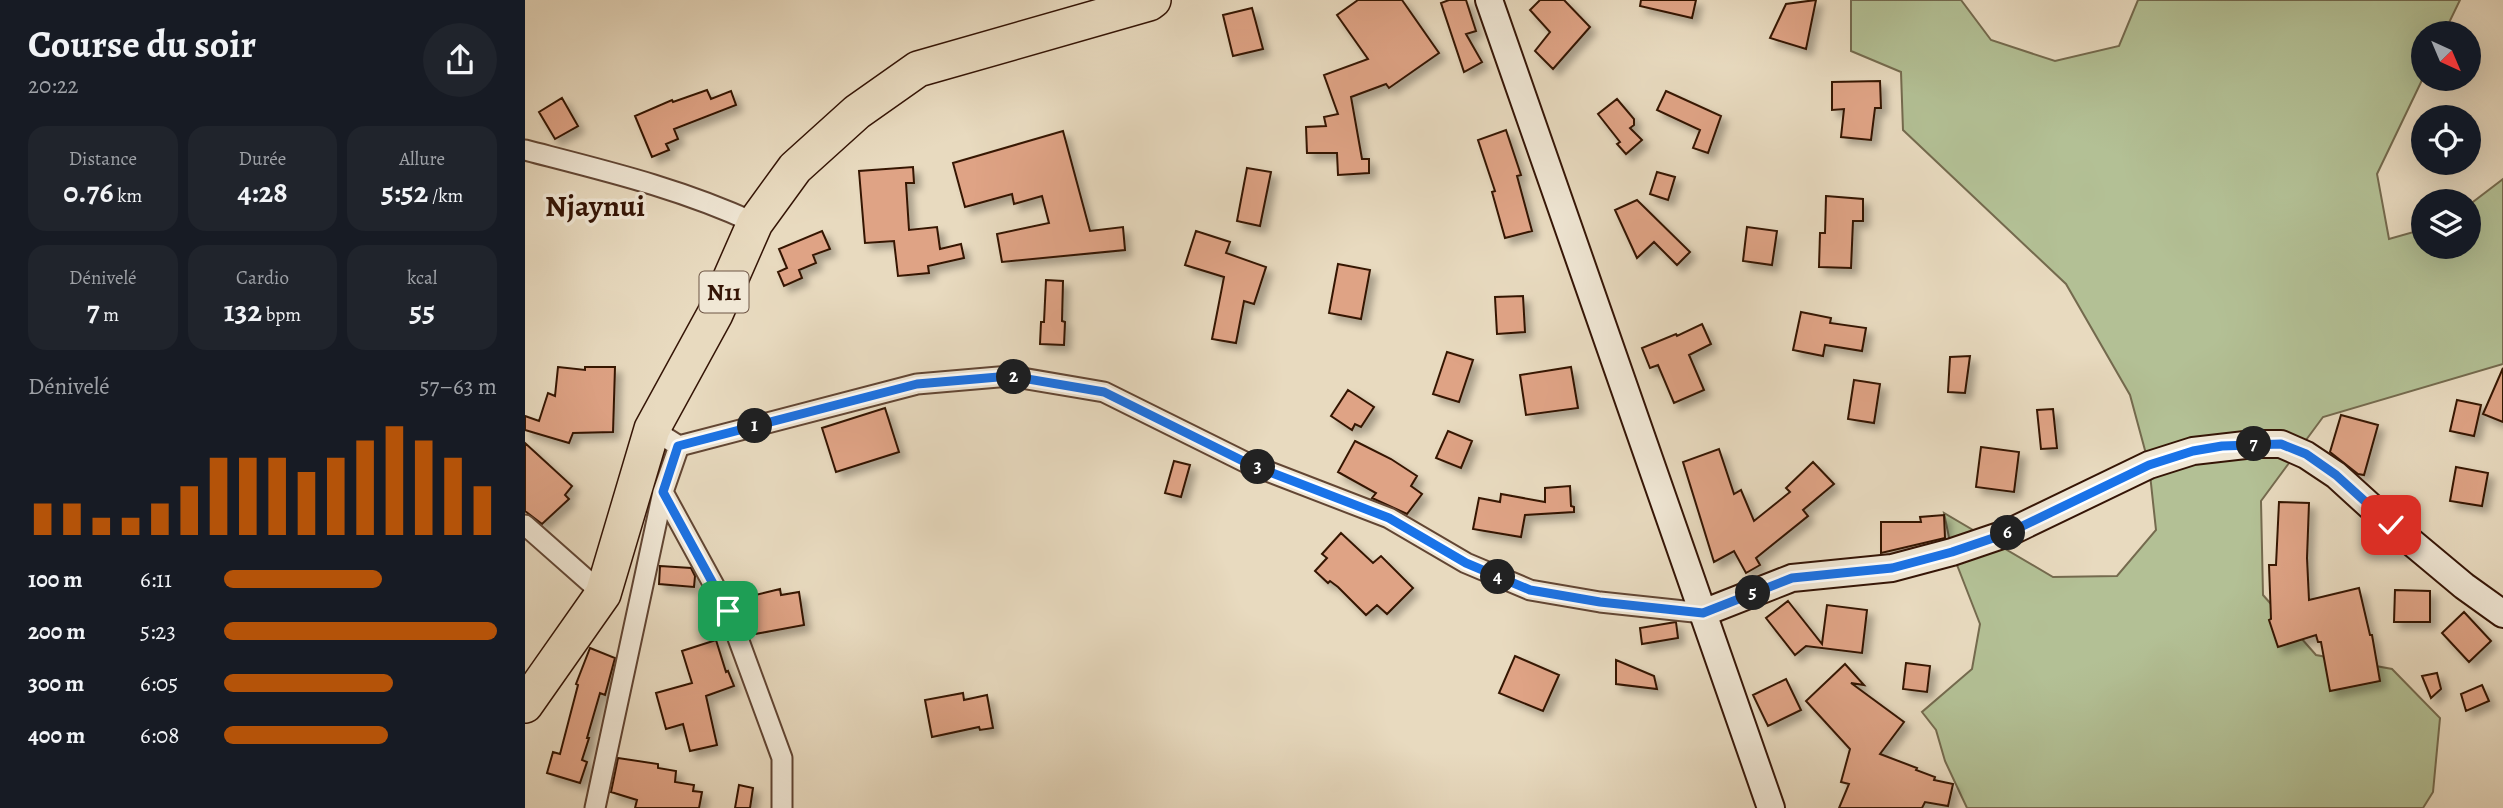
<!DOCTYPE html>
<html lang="fr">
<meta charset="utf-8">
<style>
:root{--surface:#171b24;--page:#20242c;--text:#f1f3f6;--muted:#9ea1a6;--accent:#b45309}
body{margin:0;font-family:Alegreya,serif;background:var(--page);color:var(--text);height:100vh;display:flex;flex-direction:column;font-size:26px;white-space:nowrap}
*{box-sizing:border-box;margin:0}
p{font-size:23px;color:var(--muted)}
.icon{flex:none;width:38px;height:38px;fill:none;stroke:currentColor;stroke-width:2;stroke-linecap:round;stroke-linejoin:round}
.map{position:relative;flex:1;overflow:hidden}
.side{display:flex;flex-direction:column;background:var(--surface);width:525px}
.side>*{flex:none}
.needle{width:46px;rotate:136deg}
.buttons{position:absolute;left:1886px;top:21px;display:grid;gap:14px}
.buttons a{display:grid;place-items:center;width:70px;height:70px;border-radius:50%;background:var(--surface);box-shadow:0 7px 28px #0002;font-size:35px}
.pin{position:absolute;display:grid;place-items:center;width:60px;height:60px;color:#fff;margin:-30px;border-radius:14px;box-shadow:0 4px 10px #0006}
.km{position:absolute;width:35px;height:35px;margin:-18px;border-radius:50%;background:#222;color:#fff;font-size:19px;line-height:35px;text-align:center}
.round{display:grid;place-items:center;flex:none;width:74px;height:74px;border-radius:37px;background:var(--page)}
.head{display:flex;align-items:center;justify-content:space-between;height:119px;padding:0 28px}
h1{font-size:38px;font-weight:700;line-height:52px}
.stats{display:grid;grid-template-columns:repeat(3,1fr);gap:10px;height:119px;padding:7px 28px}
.stats div{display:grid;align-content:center;border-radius:18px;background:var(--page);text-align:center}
.stats b{font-size:30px;font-weight:700}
.stats small{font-size:19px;font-weight:400}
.stats p{font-size:19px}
.chart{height:196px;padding:14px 28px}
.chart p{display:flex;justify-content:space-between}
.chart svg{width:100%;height:126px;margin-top:7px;stroke:var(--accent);stroke-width:6}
ul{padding:0 28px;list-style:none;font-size:23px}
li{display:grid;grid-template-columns:112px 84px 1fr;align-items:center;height:52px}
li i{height:18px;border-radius:9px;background:var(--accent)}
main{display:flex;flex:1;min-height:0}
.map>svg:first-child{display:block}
</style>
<main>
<section class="side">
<div class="head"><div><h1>Course du soir</h1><p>20:22</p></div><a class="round"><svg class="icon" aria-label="share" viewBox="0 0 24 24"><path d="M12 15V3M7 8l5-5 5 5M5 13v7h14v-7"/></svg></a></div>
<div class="stats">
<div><p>Distance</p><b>0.76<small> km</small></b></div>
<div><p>Durée</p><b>4:28</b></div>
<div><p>Allure</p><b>5:52<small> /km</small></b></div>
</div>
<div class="stats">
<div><p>Dénivelé</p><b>7<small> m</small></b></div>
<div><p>Cardio</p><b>132<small> bpm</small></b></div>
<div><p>kcal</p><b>55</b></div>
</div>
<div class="chart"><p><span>Dénivelé</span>57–63 m</p>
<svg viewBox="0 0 160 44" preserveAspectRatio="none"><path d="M5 44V33M15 44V33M25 44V38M35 44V38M45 44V33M55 44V27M65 44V17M75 44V17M85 44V17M95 44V22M105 44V17M115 44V11M125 44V6M135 44V11M145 44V17M155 44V27"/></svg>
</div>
<ul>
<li><b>100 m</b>6:11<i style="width:58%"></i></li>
<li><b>200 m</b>5:23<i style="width:100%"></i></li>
<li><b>300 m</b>6:05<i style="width:62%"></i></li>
<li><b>400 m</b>6:08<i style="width:60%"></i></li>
</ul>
</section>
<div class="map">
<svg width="1978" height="808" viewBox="0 0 1978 808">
<defs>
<filter id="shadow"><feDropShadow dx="6" dy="6" stdDeviation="3.5" flood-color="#0004"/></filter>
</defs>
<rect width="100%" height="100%" fill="#e8dabf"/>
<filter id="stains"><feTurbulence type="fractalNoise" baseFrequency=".00286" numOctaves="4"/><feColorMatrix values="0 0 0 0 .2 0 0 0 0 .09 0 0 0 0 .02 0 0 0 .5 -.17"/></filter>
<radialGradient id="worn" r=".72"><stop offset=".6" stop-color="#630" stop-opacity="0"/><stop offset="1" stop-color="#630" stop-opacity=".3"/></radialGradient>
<!-- green -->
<path fill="#b3c095" stroke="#746a4e" stroke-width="2" d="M 1326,0 L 1436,0 L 1466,40 L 1530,61 L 1594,46 L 1613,0 L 1935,0 L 1919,33 L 1899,33 L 1899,76 L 1852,174 L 1864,239 L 1899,229 L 1899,247 L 1944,247 L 1944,205 L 1978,179 L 1978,364 L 1798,417 L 1736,501 L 1738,595 L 1791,655 L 1867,669 L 1915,718 L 1908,792 L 1898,808 L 1442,808 L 1420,761 L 1411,730 L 1397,712 L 1447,669 L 1455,624 L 1427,552 L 1419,513 L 1528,577 L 1592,576 L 1631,530 L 1624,465 L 1605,395 L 1541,284 L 1378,130 L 1376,72 L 1326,51 Z"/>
<!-- building -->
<path fill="#dfa385" stroke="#351506" stroke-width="2" filter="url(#shadow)" d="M 833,0 L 877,0 L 914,53 L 864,88 L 861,84 L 826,97 L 837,159 L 844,159 L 844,173 L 813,175 L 812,153 L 782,153 L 781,127 L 801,126 L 799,117 L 813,114 L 799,75 L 843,59 L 812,15 Z
M 924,0 L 941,0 L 951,31 L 941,34 L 957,62 L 939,72 L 916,3 Z
M 1015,0 L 1039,0 L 1065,27 L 1028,69 L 1010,51 L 1025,32 L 1005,10 Z
M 1116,0 L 1171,0 L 1167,18 L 1115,6 Z
M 1291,0 L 1281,49 L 1245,38 L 1261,4 Z
M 727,8 L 738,49 L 708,56 L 698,15 Z
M 1355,81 L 1356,108 L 1350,108 L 1346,140 L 1316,137 L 1319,109 L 1307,110 L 1307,82 Z
M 182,90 L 186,99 L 206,91 L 211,105 L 149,129 L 153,139 L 141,144 L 144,150 L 127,157 L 110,116 L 147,100 L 148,102 Z
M 1141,91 L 1196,116 L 1183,153 L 1168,148 L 1175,130 L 1132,110 Z
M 37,98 L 53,126 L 30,139 L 14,112 Z
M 1092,99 L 1109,119 L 1109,125 L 1105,128 L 1117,140 L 1101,154 L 1092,144 L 1095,142 L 1073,114 Z
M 981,130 L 996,175 L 992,176 L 1007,231 L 980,238 L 967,192 L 970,191 L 953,140 Z
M 538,131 L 565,231 L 598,227 L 600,250 L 477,262 L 472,234 L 524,223 L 517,196 L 489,204 L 487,194 L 440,207 L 428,163 Z
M 388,167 L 389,183 L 381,183 L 384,230 L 412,227 L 415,249 L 436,244 L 439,258 L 403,266 L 404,273 L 373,276 L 369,241 L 340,243 L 334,171 Z
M 722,168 L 746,172 L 735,226 L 712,221 Z
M 1132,172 L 1150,177 L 1143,200 L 1125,194 Z
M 1301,196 L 1338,199 L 1338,221 L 1328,221 L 1326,268 L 1294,267 L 1295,233 L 1300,233 Z
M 1112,200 L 1165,252 L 1152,265 L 1129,242 L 1112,258 L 1090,210 Z
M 1222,227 L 1252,231 L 1247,265 L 1218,261 Z
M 297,231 L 305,249 L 288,255 L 291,263 L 274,270 L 277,278 L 259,286 L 253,272 L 262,268 L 254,249 Z
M 671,231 L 705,242 L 701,253 L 741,267 L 729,304 L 719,301 L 711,343 L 687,339 L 699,277 L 660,265 Z
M 813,264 L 845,270 L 836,319 L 804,313 Z
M 521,280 L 538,281 L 537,321 L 540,322 L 539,345 L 515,344 L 516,322 L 519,322 Z
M 998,296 L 1000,332 L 972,334 L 970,297 Z
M 1276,312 L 1306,318 L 1305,323 L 1341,328 L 1337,351 L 1300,345 L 1298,356 L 1268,350 Z
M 1177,324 L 1186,344 L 1164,355 L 1179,390 L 1149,403 L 1133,365 L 1125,368 L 1117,348 L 1151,334 L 1152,336 Z
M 922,352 L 948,360 L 934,402 L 908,394 Z
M 1445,356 L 1440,393 L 1423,392 L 1425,357 Z
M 33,367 L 60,370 L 60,367 L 90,367 L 88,432 L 48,433 L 44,443 L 0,430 L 0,416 L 14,421 L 23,393 L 30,396 Z
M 1046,367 L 1053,408 L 1001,415 L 995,375 Z
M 1978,368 L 1978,422 L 1958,414 Z
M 1329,380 L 1355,384 L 1349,423 L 1323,419 Z
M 823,390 L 849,407 L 836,427 L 830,424 L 827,430 L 806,416 Z
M 1932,400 L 1956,405 L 1949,436 L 1925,431 Z
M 360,408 L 374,452 L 311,472 L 297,428 Z
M 1528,409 L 1532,448 L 1516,449 L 1512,410 Z
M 1816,415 L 1853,425 L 1839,475 L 1833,474 L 1805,452 Z
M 923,431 L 947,441 L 936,468 L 911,458 Z
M 830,441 L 866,459 L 892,476 L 886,486 L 897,494 L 882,514 L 847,498 L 851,493 L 813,472 Z
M 0,443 L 47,486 L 40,495 L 44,499 L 17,524 L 0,511 Z
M 1456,447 L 1494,452 L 1489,492 L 1451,487 Z
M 1194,449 L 1209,494 L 1216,490 L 1229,521 L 1265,492 L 1261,488 L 1288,462 L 1309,484 L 1278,510 L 1283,516 L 1231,558 L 1235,565 L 1221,573 L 1209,551 L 1189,562 L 1158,462 Z
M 649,461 L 665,465 L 656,497 L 640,493 Z
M 1931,467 L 1963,473 L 1957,506 L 1925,501 Z
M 1045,486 L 1046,506 L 1049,507 L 1049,512 L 1000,515 L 996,537 L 948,529 L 954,498 L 975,502 L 976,494 L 1020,502 L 1020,488 Z
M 1754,502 L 1784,503 L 1782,558 L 1784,600 L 1834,588 L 1845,635 L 1847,635 L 1855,681 L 1805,691 L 1796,642 L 1793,642 L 1791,635 L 1753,647 L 1744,620 L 1746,619 L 1744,565 L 1751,565 Z
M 1419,515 L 1420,538 L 1356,553 L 1356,522 L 1396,522 L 1395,517 Z
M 816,533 L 848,563 L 856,556 L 888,588 L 862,614 L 852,605 L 841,615 L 813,587 L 805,581 L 803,583 L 790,571 L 802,558 L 797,554 Z
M 135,566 L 166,568 L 170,576 L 169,587 L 134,584 Z
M 255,589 L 256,595 L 274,592 L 279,625 L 230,634 L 222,597 Z
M 1870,590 L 1905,591 L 1905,622 L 1869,622 Z
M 1263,601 L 1297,644 L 1302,605 L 1342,610 L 1337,653 L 1281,646 L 1270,655 L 1241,618 Z
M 1939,612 L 1966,641 L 1944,662 L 1917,633 Z
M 1151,622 L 1153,638 L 1117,644 L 1115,628 Z
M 191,640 L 201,672 L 203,671 L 209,686 L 181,696 L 192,745 L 165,751 L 158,724 L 141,729 L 131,693 L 167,683 L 157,651 Z
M 65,648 L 90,658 L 80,695 L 75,693 L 62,738 L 64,738 L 57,760 L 62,762 L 55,783 L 22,773 L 28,752 L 35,754 L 53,685 L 51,684 Z
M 990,656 L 1034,675 L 1018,711 L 974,693 Z
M 1091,660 L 1129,676 L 1132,689 L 1091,684 Z
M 1381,663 L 1405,666 L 1402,692 L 1378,689 Z
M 1320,664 L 1339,685 L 1326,683 L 1379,722 L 1355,754 L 1392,768 L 1391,770 L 1410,777 L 1409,780 L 1428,784 L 1423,806 L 1400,802 L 1397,808 L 1314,808 L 1324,784 L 1316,782 L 1325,749 L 1281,701 Z
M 1912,673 L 1916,689 L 1906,698 L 1897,676 Z
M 1261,679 L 1276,710 L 1243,726 L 1228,695 Z
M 1957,685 L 1964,701 L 1941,711 L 1936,694 Z
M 438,693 L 439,700 L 462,695 L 468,728 L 455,730 L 454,727 L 407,737 L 400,700 Z
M 93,758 L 133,764 L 133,768 L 151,771 L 150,782 L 169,785 L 168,791 L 177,792 L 174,808 L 110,808 L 112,800 L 86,792 Z
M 214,785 L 228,788 L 225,808 L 210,808 Z"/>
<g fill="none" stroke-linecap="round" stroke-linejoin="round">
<!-- street casing -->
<g stroke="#624634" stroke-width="23">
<path id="street" d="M 0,150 C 81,171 154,188 230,223
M 127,429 L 154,446 L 392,384 L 485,376 L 579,392 L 724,464 L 864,518 L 941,563 L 1005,590 L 1075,602 L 1178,613
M 138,492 L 203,611 L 257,758 L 257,808
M 0,525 L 78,594
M 70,808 L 138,492 L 154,446"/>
</g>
<!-- secondary casing -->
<g stroke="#351506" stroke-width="30">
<path id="secondary" d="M 964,0 L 1246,808
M 1178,613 L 1267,578 L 1367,568 L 1427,552 L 1483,533 L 1624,465 L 1668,451 L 1729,444 L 1756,444 L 1781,455 L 1811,475 L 1866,525 L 1939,586 L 1978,614"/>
</g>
<!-- highway casing -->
<g stroke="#351506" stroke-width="38">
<path id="highway" d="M 0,705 L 78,594 L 127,429 L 190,314 L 230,223 L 270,168 L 332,112 L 393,69 L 624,3 L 628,0"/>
</g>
<!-- street -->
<use href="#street" stroke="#f0e7d5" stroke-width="19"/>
<!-- secondary -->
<use href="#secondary" stroke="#f0e7d5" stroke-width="26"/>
<!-- highway -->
<use href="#highway" stroke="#e8dabf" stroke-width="35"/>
</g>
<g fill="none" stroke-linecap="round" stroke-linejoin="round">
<!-- route casing -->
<g stroke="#fff" stroke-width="14">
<path id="route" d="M 203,611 L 138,492 L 153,446 L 392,384 L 485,376 L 579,392 L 724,464 L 864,518 L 941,563 L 1005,590 L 1075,602 L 1178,613 L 1267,578 L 1367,568 L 1427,552 L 1483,533 L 1624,465 L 1668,451 L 1697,446 L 1756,444 L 1781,454 L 1811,475 L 1866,525"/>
</g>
<!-- route -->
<use href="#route" stroke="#1a73e8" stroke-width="9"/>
</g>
<g text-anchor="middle" stroke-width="7" stroke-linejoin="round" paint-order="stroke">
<!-- shield labels -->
<rect fill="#f0e7d5" stroke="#6d5444" stroke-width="2" x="174.5" y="271.5" width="49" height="41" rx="5"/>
<g font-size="24" font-weight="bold" fill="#351506">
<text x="199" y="300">N11</text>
</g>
<!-- quarter labels -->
<g font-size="30" font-weight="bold" fill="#351506" stroke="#f0e7d5">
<text x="70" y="216">Njaynui</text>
</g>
</g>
<rect width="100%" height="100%" filter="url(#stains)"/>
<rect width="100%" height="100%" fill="url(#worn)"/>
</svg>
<div class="buttons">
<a><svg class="needle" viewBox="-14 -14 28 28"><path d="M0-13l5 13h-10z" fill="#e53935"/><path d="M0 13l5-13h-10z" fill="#9ea1a6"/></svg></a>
<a><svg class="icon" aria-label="locate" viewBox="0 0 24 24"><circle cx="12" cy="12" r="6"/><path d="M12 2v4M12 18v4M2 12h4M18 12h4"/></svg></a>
<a><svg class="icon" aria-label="layers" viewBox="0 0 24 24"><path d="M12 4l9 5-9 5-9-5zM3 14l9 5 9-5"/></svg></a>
</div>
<div class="pin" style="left:203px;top:611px;background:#1e9e55"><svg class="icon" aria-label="arrive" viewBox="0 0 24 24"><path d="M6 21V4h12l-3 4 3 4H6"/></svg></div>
<div class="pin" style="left:1866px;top:525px;background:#d93025"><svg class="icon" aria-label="check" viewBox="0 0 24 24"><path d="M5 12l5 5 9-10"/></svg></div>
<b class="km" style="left:230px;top:426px">1</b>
<b class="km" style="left:489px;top:377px">2</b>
<b class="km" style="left:733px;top:467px">3</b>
<b class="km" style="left:973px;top:577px">4</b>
<b class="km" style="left:1228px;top:593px">5</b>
<b class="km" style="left:1483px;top:533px">6</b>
<b class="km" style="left:1729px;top:444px">7</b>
</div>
</main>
